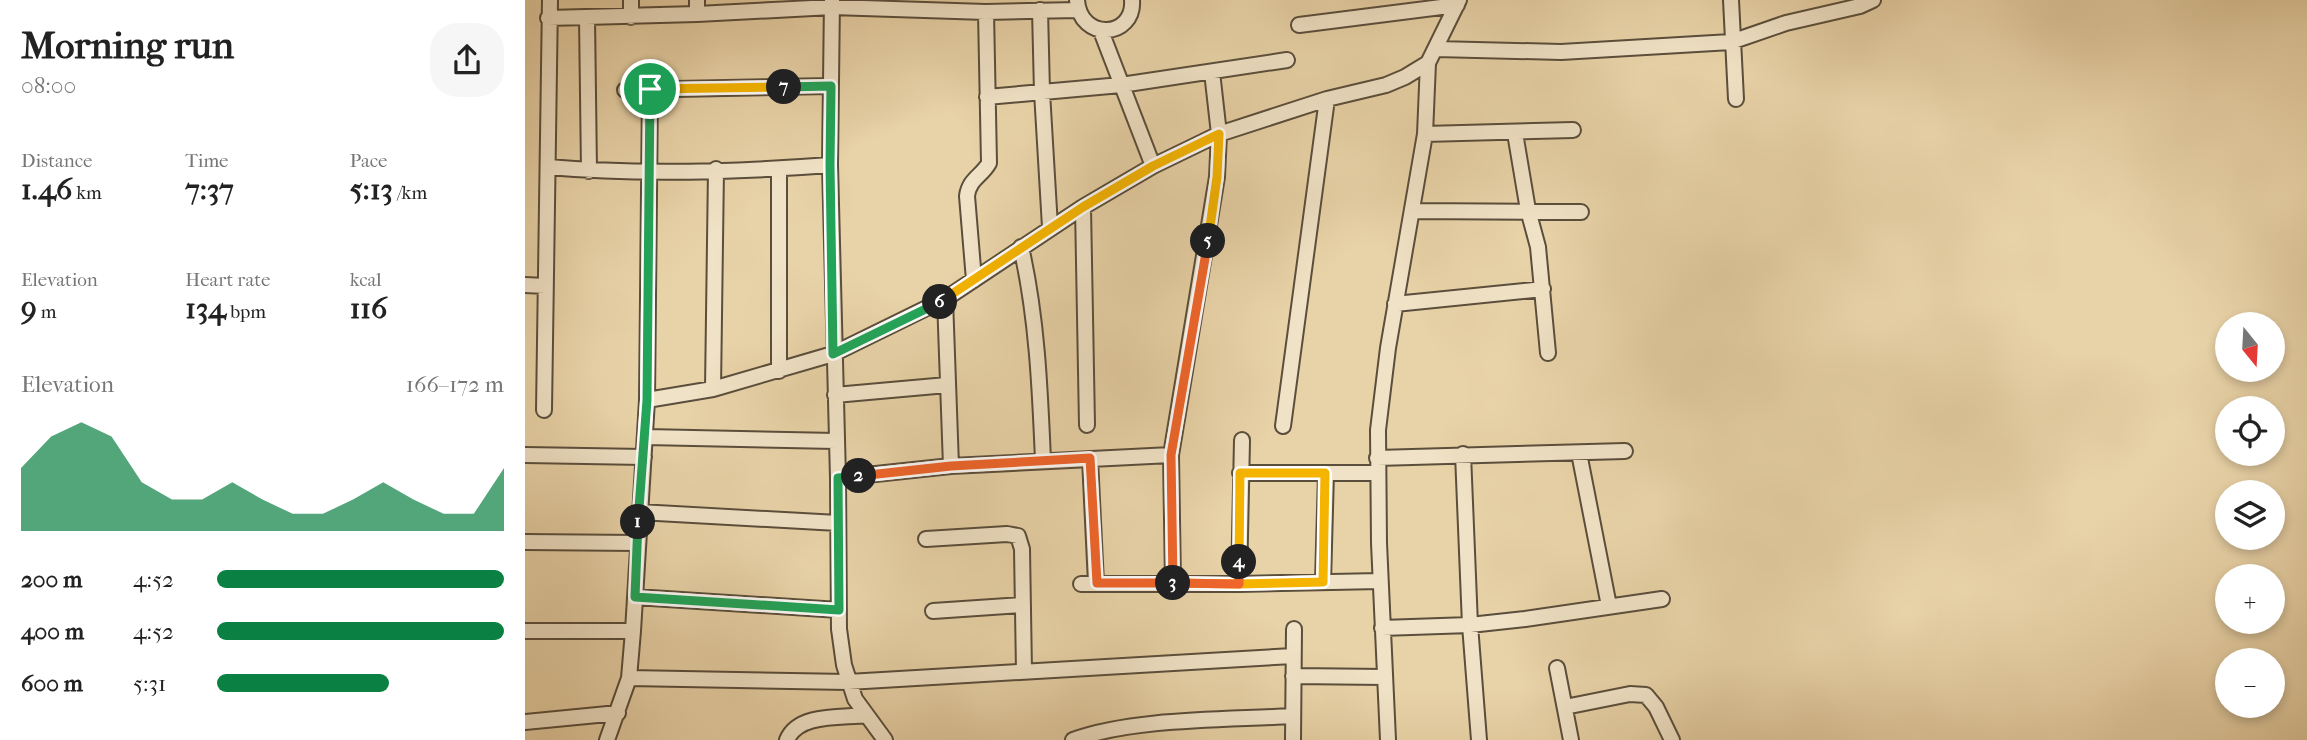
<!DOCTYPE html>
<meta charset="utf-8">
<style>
:root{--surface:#fff;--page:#f6f6f6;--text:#222;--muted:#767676;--accent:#0b8043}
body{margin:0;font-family:"IM FELL French Canon",serif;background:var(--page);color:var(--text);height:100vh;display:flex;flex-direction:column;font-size:26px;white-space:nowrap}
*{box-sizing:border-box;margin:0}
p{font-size:23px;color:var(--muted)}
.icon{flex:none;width:38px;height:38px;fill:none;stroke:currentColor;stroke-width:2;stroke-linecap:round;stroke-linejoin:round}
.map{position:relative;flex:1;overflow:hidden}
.details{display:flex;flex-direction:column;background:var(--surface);width:525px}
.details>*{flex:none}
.needle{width:46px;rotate:162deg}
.controls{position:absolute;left:1690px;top:312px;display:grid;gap:14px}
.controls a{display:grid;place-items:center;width:70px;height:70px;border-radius:50%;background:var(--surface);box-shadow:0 4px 10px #0003;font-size:35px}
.pin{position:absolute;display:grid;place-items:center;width:60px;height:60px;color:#fff;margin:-30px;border:4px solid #fff;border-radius:50%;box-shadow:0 2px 7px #0007}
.km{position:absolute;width:35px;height:35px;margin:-18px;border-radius:50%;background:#222;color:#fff;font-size:19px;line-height:35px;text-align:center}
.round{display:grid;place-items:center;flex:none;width:74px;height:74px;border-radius:28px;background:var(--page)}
.head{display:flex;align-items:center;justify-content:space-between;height:119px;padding:0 21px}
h1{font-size:38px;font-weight:700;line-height:52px}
.stats{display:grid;grid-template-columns:repeat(3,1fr);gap:10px;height:119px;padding:7px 21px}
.stats div{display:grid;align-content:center}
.stats b{font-size:30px;font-weight:700}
.stats small{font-size:19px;font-weight:400}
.stats p{font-size:19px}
.chart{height:196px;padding:14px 21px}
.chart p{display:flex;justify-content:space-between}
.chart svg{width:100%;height:126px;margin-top:7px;fill:var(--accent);opacity:.7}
ul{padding:0 21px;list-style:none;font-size:23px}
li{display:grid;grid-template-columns:112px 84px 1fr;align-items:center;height:52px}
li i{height:18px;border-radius:9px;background:var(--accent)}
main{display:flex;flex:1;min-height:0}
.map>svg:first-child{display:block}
</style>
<main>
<section class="details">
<div class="head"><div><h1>Morning run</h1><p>08:00</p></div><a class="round"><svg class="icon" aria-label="share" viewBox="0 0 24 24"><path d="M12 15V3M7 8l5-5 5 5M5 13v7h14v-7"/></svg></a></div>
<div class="stats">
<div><p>Distance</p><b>1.46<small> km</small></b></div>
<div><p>Time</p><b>7:37</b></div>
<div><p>Pace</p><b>5:13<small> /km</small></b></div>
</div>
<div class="stats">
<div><p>Elevation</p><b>9<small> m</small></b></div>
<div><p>Heart rate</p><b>134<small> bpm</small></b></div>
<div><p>kcal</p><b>116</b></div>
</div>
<div class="chart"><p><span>Elevation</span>166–172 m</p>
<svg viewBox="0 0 160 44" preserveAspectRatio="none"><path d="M0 44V22L10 11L20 6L30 11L40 27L50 33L60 33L70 27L80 33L90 38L100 38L110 33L120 27L130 33L140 38L150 38L160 22V44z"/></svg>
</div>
<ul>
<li><b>200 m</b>4:52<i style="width:100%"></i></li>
<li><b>400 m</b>4:52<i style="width:100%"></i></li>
<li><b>600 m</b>5:31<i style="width:60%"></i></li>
</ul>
</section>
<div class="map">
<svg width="1782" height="740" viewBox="0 0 1782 740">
<rect width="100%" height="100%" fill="#e8d2a7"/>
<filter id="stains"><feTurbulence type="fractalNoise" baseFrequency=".00286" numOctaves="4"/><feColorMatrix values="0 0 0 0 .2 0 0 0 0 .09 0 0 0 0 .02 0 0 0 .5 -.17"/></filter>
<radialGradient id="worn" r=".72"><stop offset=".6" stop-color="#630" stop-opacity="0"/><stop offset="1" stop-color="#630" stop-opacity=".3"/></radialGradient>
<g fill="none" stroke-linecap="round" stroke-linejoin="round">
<!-- street casing -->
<g stroke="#5a4e3c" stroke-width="18">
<path id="street" d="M 106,0 L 106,17
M 307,0 L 305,165 L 313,478 L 314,629 L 319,665 L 330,699 L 360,740
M 552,0 C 555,42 610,38 607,0
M 1206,0 L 1211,99
M 515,10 L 517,92 L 525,227
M 172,14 L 172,0
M 23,18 L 172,14 L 307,7 L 461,12 L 552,10
M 62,18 L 64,171
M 774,25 L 932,5
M 576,31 L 628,166
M 911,49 L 1036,52 L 1206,42 L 1261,23 L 1335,6 L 1348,0
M 100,90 L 306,86
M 462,97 L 596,85 L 762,60
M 990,133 L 1003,210 L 1013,247 L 1023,353
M 900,134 L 1048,130
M 23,167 C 114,175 213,172 305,165
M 254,169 L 254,371
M 558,207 L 562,425
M 888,211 L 1056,212
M 496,247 C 512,317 515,389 518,460
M 449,280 L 442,196 C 444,179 457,176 464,163 L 461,12
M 0,285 L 20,286
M 420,299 L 426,466
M 870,304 L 1018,289
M 188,389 L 191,169
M 310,395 L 422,385
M 122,400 L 188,389 L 308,354 L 420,299 L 558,207 L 628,166 L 694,134 L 802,99 L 861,85 L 880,77 L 903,63 L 934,0
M 19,410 L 25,0
M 758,426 L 802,99
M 121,437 L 311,441
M 1054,453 L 1084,606
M 938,454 L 945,625 L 954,740
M 0,455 L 119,457
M 852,458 L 1100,451
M 565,459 L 571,583
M 715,473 L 852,473
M 313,478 L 426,466 L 646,455
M 114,512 L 313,523
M 401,539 L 482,534 L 493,536 L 497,549 L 499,672
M 0,542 L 112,543
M 798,582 L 801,473
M 648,583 L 646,455 L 692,177 L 694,134 L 687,72
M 556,584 L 714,584 L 855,581
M 714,584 L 717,440
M 110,597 L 314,610
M 408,611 L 498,605
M 857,628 L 945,625 L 1000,619 L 1137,599
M 0,631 L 108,631
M 1032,668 L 1046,740
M 768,676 L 860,677
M 104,678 L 323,682 L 768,656
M 1040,707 L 1105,694 L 1121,695 L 1131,707 L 1147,740
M 0,722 L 93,713
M 82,740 L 104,678 L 108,631 L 122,400 L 125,89
M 262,740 C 273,713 316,718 341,715
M 548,740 C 608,718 702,720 768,716
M 768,740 L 769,629
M 863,740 L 854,543 L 853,430 L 863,348 L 900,134 L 903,63"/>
</g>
<!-- street -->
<use href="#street" stroke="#f0e2c6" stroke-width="14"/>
</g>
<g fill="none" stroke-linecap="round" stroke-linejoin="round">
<!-- split-1 casing -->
<g stroke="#fff" stroke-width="14">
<path id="split-1" d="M 113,522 L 122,400 L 125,89"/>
</g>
<!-- split-2 casing -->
<g stroke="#fff" stroke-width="14">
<path id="split-2" d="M 113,522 L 110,597 L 314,610 L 313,478 L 334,476"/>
</g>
<!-- split-3 casing -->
<g stroke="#fff" stroke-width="14">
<path id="split-3" d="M 334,476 L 426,466 L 565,458 L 572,583 L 648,583"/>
</g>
<!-- split-4 casing -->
<g stroke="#fff" stroke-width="14">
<path id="split-4" d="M 648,583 L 714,584 L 798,582 L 800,473 L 715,473 L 714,562"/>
</g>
<!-- split-5 casing -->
<g stroke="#fff" stroke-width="14">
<path id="split-5" d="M 683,241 L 646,455 L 648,583 L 714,584 L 714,562"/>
</g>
<!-- split-6 casing -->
<g stroke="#fff" stroke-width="14">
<path id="split-6" d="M 415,302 L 558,207 L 628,166 L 694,134 L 692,177 L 683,241"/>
</g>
<!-- split-7 casing -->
<g stroke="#fff" stroke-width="14">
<path id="split-7" d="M 259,87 L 306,86 L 305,165 L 308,354 L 415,302"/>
</g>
<!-- split-8 casing -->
<g stroke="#fff" stroke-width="14">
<path id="split-8" d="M 125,89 L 259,87"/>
</g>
<!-- split-1 -->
<use href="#split-1" stroke="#22a559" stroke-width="9"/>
<!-- split-2 -->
<use href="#split-2" stroke="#22a559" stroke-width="9"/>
<!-- split-3 -->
<use href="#split-3" stroke="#f0652b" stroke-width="9"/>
<!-- split-4 -->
<use href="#split-4" stroke="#f5b400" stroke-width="9"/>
<!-- split-5 -->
<use href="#split-5" stroke="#f0652b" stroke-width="9"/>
<!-- split-6 -->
<use href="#split-6" stroke="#f5b400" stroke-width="9"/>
<!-- split-7 -->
<use href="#split-7" stroke="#22a559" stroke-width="9"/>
<!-- split-8 -->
<use href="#split-8" stroke="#f5b400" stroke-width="9"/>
</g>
<rect width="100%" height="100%" filter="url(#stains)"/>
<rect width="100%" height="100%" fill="url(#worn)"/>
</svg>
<div class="controls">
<a><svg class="needle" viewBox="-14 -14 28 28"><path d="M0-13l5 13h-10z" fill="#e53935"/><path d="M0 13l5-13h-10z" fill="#767676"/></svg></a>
<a><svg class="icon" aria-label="locate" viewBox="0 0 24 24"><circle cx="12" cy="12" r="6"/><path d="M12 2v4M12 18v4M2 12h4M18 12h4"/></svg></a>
<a><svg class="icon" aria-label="layers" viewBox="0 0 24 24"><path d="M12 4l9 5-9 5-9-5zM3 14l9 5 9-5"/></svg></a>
<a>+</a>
<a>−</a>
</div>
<div class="pin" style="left:125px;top:89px;background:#1e9e55"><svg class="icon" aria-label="arrive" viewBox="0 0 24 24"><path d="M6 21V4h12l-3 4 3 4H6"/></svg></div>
<b class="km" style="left:113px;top:522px">1</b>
<b class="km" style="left:334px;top:476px">2</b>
<b class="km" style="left:648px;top:583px">3</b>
<b class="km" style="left:714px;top:562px">4</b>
<b class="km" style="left:683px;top:241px">5</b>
<b class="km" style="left:415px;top:302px">6</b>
<b class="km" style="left:259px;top:87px">7</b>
</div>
</main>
